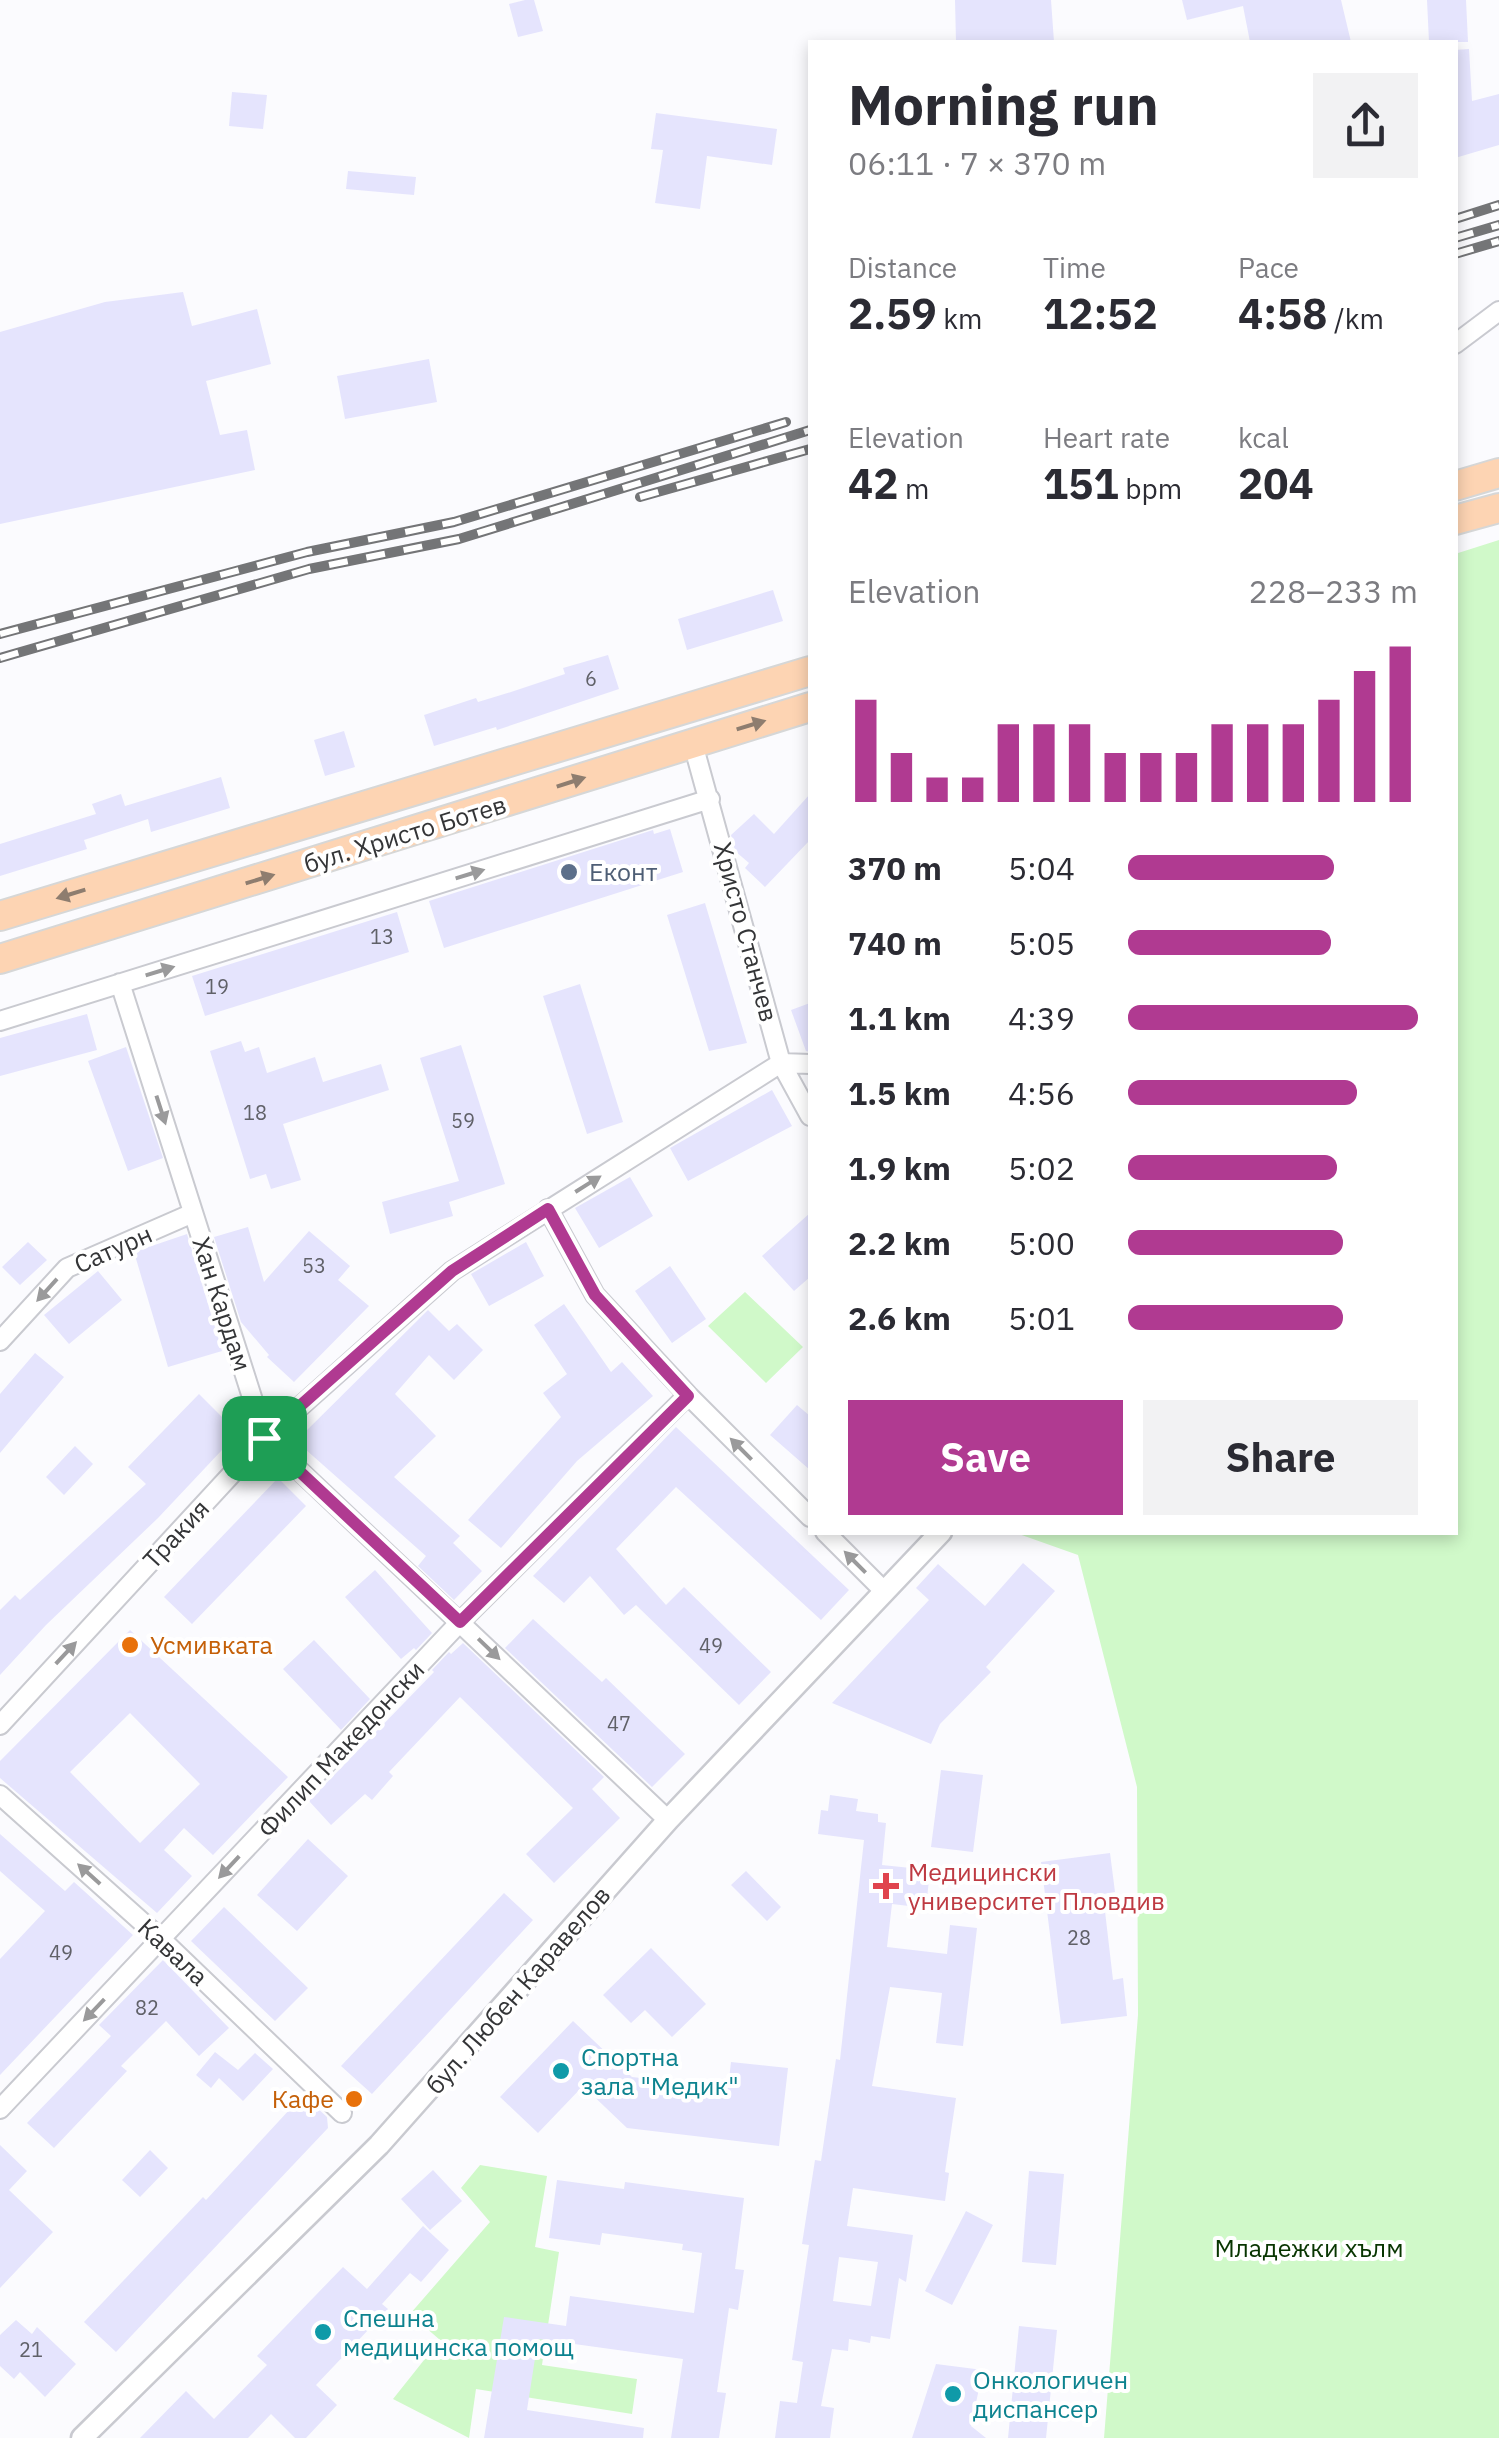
<!DOCTYPE html>
<meta charset="utf-8">
<style>
:root{--surface:#fff;--page:#f2f2f3;--text:#2b2b33;--muted:#7c7c81;--accent:#b03a91}
body{margin:0;font-family:"IBM Plex Sans",sans-serif;background:var(--page);color:var(--text);height:100vh;display:flex;flex-direction:column;font-size:38px;white-space:nowrap}
*{box-sizing:border-box;margin:0}
p{font-size:32px;color:var(--muted)}
.icon{flex:none;width:55px;height:55px;fill:none;stroke:currentColor;stroke-width:2;stroke-linecap:round;stroke-linejoin:round}
.map{position:relative;flex:1;overflow:hidden}
.drawer{position:absolute;left:808px;top:40px;width:650px;height:1495px;display:flex;flex-direction:column;background:var(--surface);border-radius:0px;box-shadow:0 5px 15px #0003}
.drawer>*{flex:none}
.pin{position:absolute;display:grid;place-items:center;width:85px;height:85px;color:#fff;margin:-42px;border-radius:20px;box-shadow:0 5px 15px #0006}
.round{display:grid;place-items:center;flex:none;width:105px;height:105px;border-radius:0px;background:var(--page)}
.summary{display:flex;align-items:center;justify-content:space-between;height:170px;padding:0 40px}
h1{font-size:55px;font-weight:800;line-height:75px}
.stats{display:grid;grid-template-columns:repeat(3,1fr);gap:15px;height:170px;padding:10px 40px}
.stats div{display:grid;align-content:center}
.stats b{font-size:42px;font-weight:800}
.stats small{font-size:28px;font-weight:400}
.stats p{font-size:28px}
.chart{height:280px;padding:20px 40px}
.chart p{display:flex;justify-content:space-between}
.chart svg{width:100%;height:180px;margin-top:10px;stroke:var(--accent);stroke-width:6}
.button{display:flex;gap:20px;margin-top:auto;padding:20px 40px}
.button a{flex:1;height:115px;border-radius:0px;background:var(--accent);color:#fff;font-size:40px;font-weight:800;line-height:115px;text-align:center}
.button a+a{background:var(--page);color:var(--text)}
ul{padding:0 40px;list-style:none;font-size:32px}
li{display:grid;grid-template-columns:160px 120px 1fr;align-items:center;height:75px}
li i{height:25px;border-radius:12px;background:var(--accent)}
.map>svg:first-child{display:block}
</style>
<div class="map">
<svg width="1499" height="2438" viewBox="0 0 1499 2438">
<rect width="100%" height="100%" fill="#fbfbfe"/>
<!-- green -->
<path fill="#d0f9c9" d="M 1499,540 L 1499,2438 L 1104,2438 L 1138,2015 L 1137,1787 L 1078,1555 L 1016,1533 L 1455,1532 L 1455,554 Z
M 745,1292 L 803,1347 L 766,1383 L 708,1326 Z
M 480,2165 L 547,2176 L 535,2247 L 559,2252 L 542,2365 L 637,2379 L 632,2414 L 476,2389 L 469,2438 L 393,2399 L 440,2340 L 410,2314 L 490,2222 L 461,2188 Z"/>
<!-- building -->
<path fill="#e5e4fd" fill-rule="evenodd" d="M 525,0 L 534,0 L 543,31 L 518,37 L 509,4 Z
M 955,0 L 1051,0 L 1054,42 L 956,42 Z
M 1182,0 L 1341,0 L 1351,42 L 1250,42 L 1243,6 L 1187,20 Z
M 1427,0 L 1466,0 L 1468,42 L 1429,42 Z
M 1469,49 L 1472,101 L 1499,94 L 1499,145 L 1455,158 L 1455,50 Z
M 232,92 L 267,95 L 263,129 L 229,126 Z
M 656,113 L 777,129 L 772,165 L 707,156 L 700,209 L 655,203 L 663,150 L 651,149 Z
M 348,171 L 416,177 L 414,195 L 346,189 Z
M 183,292 L 192,326 L 257,309 L 271,364 L 206,381 L 220,435 L 247,430 L 255,470 L 0,524 L 0,332 L 105,302 Z
M 429,359 L 437,402 L 345,419 L 337,376 Z
M 773,590 L 783,621 L 687,650 L 678,619 Z
M 608,655 L 619,689 L 497,730 L 496,727 L 434,746 L 424,715 L 476,698 L 478,702 L 511,692 L 565,674 L 563,668 Z
M 344,731 L 355,767 L 325,776 L 314,740 Z
M 221,777 L 230,808 L 151,832 L 148,819 L 84,840 L 87,849 L 0,876 L 0,844 L 96,814 L 92,804 L 121,794 L 125,806 Z
M 810,794 L 810,840 L 765,887 L 745,868 L 749,863 L 735,851 L 731,835 L 754,814 L 774,834 Z
M 670,829 L 683,872 L 444,948 L 429,901 L 653,830 L 654,834 Z
M 705,903 L 747,1043 L 709,1051 L 667,915 Z
M 397,912 L 409,952 L 205,1016 L 192,976 Z
M 580,984 L 623,1122 L 587,1134 L 543,996 Z
M 810,1003 L 810,1052 L 806,1051 L 791,1010 Z
M 87,1014 L 97,1050 L 0,1076 L 0,1038 Z
M 241,1041 L 245,1052 L 259,1047 L 267,1073 L 315,1057 L 323,1082 L 381,1064 L 389,1090 L 283,1124 L 301,1180 L 271,1189 L 266,1174 L 250,1179 L 210,1051 Z
M 461,1045 L 505,1184 L 449,1202 L 453,1216 L 390,1234 L 382,1202 L 459,1181 L 420,1058 Z
M 126,1047 L 163,1158 L 128,1171 L 88,1061 Z
M 772,1090 L 792,1126 L 688,1181 L 670,1148 Z
M 630,1177 L 653,1216 L 599,1248 L 575,1208 Z
M 810,1213 L 810,1277 L 794,1291 L 762,1256 Z
M 248,1227 L 264,1282 L 309,1231 L 350,1266 L 338,1280 L 369,1306 L 294,1382 L 267,1357 L 269,1355 L 241,1322 L 214,1237 Z
M 187,1234 L 222,1351 L 168,1367 L 134,1252 Z
M 28,1242 L 47,1260 L 20,1285 L 2,1267 Z
M 526,1242 L 544,1276 L 489,1306 L 471,1274 Z
M 670,1266 L 706,1319 L 672,1343 L 635,1291 Z
M 98,1271 L 122,1300 L 69,1344 L 44,1315 Z
M 564,1304 L 611,1372 L 622,1362 L 653,1396 L 577,1461 L 501,1548 L 468,1520 L 561,1417 L 543,1393 L 567,1374 L 534,1325 Z
M 428,1310 L 449,1331 L 457,1324 L 483,1350 L 454,1380 L 429,1355 L 395,1394 L 436,1436 L 394,1477 L 460,1536 L 453,1543 L 482,1571 L 454,1600 L 418,1566 L 426,1556 L 296,1441 Z
M 35,1353 L 64,1377 L 0,1453 L 0,1394 Z
M 199,1394 L 238,1433 L 158,1518 L 46,1625 L 0,1675 L 0,1610 L 15,1595 L 20,1600 L 146,1484 L 128,1467 Z
M 797,1405 L 810,1416 L 810,1470 L 770,1435 Z
M 676,1427 L 849,1590 L 821,1620 L 676,1487 L 616,1549 L 666,1605 L 684,1587 L 771,1672 L 739,1705 L 636,1605 L 624,1615 L 590,1576 L 564,1603 L 533,1576 Z
M 75,1446 L 93,1464 L 64,1495 L 46,1477 Z
M 278,1478 L 306,1506 L 192,1624 L 164,1597 Z
M 1023,1563 L 1055,1591 L 986,1667 L 991,1672 L 940,1724 L 931,1744 L 832,1703 L 929,1600 L 916,1588 L 938,1564 L 985,1606 Z
M 375,1570 L 432,1633 L 416,1650 L 414,1648 L 401,1659 L 345,1597 Z
M 533,1619 L 602,1682 L 606,1678 L 685,1754 L 652,1787 L 505,1648 Z
M 130,1630 L 288,1777 L 213,1855 L 184,1828 L 164,1850 L 192,1876 L 157,1913 L 0,1778 L 0,1761 ZM 130,1713 L 200,1784 L 140,1843 L 70,1772 Z
M 314,1640 L 370,1699 L 341,1730 L 283,1669 Z
M 463,1643 L 604,1777 L 592,1789 L 620,1818 L 554,1883 L 526,1854 L 573,1808 L 460,1697 L 389,1772 L 393,1776 L 372,1800 L 365,1794 L 331,1825 L 309,1801 L 434,1672 L 432,1670 L 449,1652 L 451,1654 Z
M 941,1770 L 983,1775 L 973,1852 L 931,1847 Z
M 830,1795 L 858,1799 L 856,1811 L 878,1814 L 878,1822 L 886,1823 L 882,1865 L 930,1870 L 926,1908 L 892,1904 L 887,1947 L 947,1954 L 950,1925 L 977,1928 L 963,2046 L 936,2043 L 942,1993 L 890,1987 L 872,2086 L 956,2098 L 945,2172 L 949,2173 L 945,2201 L 853,2188 L 847,2226 L 913,2235 L 906,2282 L 899,2278 L 890,2339 L 871,2336 L 870,2343 L 849,2339 L 848,2351 L 832,2349 L 821,2406 L 834,2408 L 830,2438 L 775,2438 L 780,2401 L 797,2403 L 803,2362 L 792,2360 L 809,2245 L 802,2244 L 815,2160 L 821,2161 L 836,2059 L 840,2060 L 864,1840 L 818,1834 L 821,1810 L 828,1811 ZM 839,2257 L 878,2262 L 871,2306 L 833,2301 Z
M 0,1834 L 65,1891 L 74,1882 L 133,1935 L 0,2075 L 0,1959 L 45,1911 L 0,1871 Z
M 308,1839 L 348,1876 L 297,1931 L 257,1895 Z
M 1110,1853 L 1115,1892 L 1103,1894 L 1113,1980 L 1123,1978 L 1127,2016 L 1061,2024 L 1041,1862 Z
M 746,1871 L 781,1907 L 767,1921 L 731,1885 Z
M 504,1893 L 533,1920 L 372,2094 L 341,2066 Z
M 224,1907 L 308,1988 L 275,2021 L 191,1941 Z
M 651,1948 L 706,2004 L 672,2037 L 645,2010 L 631,2023 L 603,1995 Z
M 163,1960 L 229,2028 L 199,2056 L 166,2021 L 121,2066 L 127,2071 L 54,2148 L 27,2123 L 111,2036 L 99,2025 Z
M 573,2021 L 632,2077 L 728,2088 L 731,2062 L 788,2068 L 779,2146 L 627,2128 L 583,2086 L 538,2133 L 500,2097 Z
M 215,2052 L 238,2070 L 255,2053 L 273,2069 L 243,2101 L 219,2078 L 211,2088 L 196,2075 Z
M 303,2095 L 327,2117 L 328,2128 L 116,2352 L 84,2322 L 203,2197 L 206,2200 Z
M 0,2145 L 27,2171 L 9,2190 L 53,2232 L 0,2288 Z
M 150,2150 L 168,2168 L 140,2197 L 122,2180 Z
M 433,2170 L 462,2201 L 430,2230 L 401,2199 Z
M 1029,2171 L 1064,2174 L 1056,2265 L 1022,2262 Z
M 557,2180 L 624,2189 L 625,2182 L 744,2198 L 735,2269 L 744,2270 L 738,2310 L 729,2308 L 717,2392 L 726,2393 L 719,2438 L 671,2438 L 683,2359 L 538,2339 L 527,2410 L 644,2428 L 643,2438 L 484,2438 L 504,2317 L 566,2326 L 570,2296 L 694,2313 L 702,2253 L 682,2250 L 683,2244 L 602,2233 L 600,2245 L 549,2238 Z
M 966,2211 L 993,2225 L 952,2305 L 925,2291 Z
M 423,2226 L 449,2250 L 421,2282 L 410,2273 L 382,2304 L 388,2309 L 316,2385 L 337,2405 L 306,2438 L 295,2438 L 271,2414 L 248,2438 L 140,2438 L 186,2391 L 214,2419 L 267,2365 L 257,2356 L 343,2267 L 367,2289 Z
M 16,2320 L 32,2334 L 37,2327 L 76,2364 L 45,2397 L 20,2372 L 14,2379 L 0,2366 L 0,2335 Z
M 1019,2326 L 1057,2330 L 1046,2438 L 1008,2438 Z
M 936,2364 L 983,2370 L 971,2426 L 986,2438 L 912,2438 Z"/>
<g fill="none" stroke-linecap="round" stroke-linejoin="round">
<!-- minor casing -->
<g stroke="#c9cad0" stroke-width="22">
<path id="minor" d="M 1455,344 L 1499,311
M 693,744 L 781,1063 L 810,1116
M 120,983 L 265,1438 L 668,1820
M 0,1021 L 710,799
M 548,1209 L 595,1295 L 688,1395 L 810,1517
M 0,1341 L 67,1268 L 193,1213
M 825,1532 L 885,1592
M 0,1725 L 265,1438 L 452,1271 L 781,1063 L 810,1064
M 0,1795 L 161,1939 L 342,2113
M 0,2109 L 460,1622 L 688,1395"/>
</g>
<!-- tertiary casing -->
<g stroke="#c9cad0" stroke-width="25">
<path id="tertiary" d="M 82,2438 L 379,2145 L 668,1820 L 941,1532"/>
</g>
<!-- primary casing -->
<g stroke="#d6d7d7" stroke-width="32">
<path id="primary" d="M 1455,486 L 1499,473
M 1455,520 L 1499,508
M 0,916 L 810,671
M 0,959 L 810,707"/>
</g>
<!-- minor -->
<use href="#minor" stroke="#fff" stroke-width="18"/>
<!-- tertiary -->
<use href="#tertiary" stroke="#fff" stroke-width="20"/>
<!-- primary -->
<use href="#primary" stroke="#fdd4b3" stroke-width="28"/>
<!-- rail casing -->
<g stroke="#747577" stroke-width="10">
<path id="rail" d="M 1455,219 L 1499,205
M 1455,238 L 1499,225
M 1455,254 L 1499,241
M 640,497 L 810,449
M 0,634 L 307,552 L 454,522 L 786,422
M 0,658 L 309,569 L 459,539 L 810,430"/>
</g>
<!-- rail -->
<use href="#rail" stroke="#fff" stroke-width="6" stroke-dasharray="19" stroke-linecap="butt"/>
</g>
<!-- one-way arrows -->
<defs><path id="oneway-solid" d="M-6-.8H1V-3.2L6.5 0L1 3.2V.8H-6Z" transform="scale(2.5)"/></defs>
<g fill="#8e7d6f">
<use href="#oneway-solid" transform="translate(751 725) rotate(-17)"/>
<use href="#oneway-solid" transform="translate(571 782) rotate(-18)"/>
<use href="#oneway-solid" transform="translate(260 879) rotate(-17)"/>
<use href="#oneway-solid" transform="translate(71 894) rotate(163)"/>
</g>
<g fill="#9a9a9b">
<use href="#oneway-solid" transform="translate(470 874) rotate(-17)"/>
<use href="#oneway-solid" transform="translate(160 971) rotate(-17)"/>
<use href="#oneway-solid" transform="translate(161 1110) rotate(72)"/>
<use href="#oneway-solid" transform="translate(588 1184) rotate(-32)"/>
<use href="#oneway-solid" transform="translate(47 1290) rotate(132)"/>
<use href="#oneway-solid" transform="translate(741 1449) rotate(-135)"/>
<use href="#oneway-solid" transform="translate(855 1562) rotate(-135)"/>
<use href="#oneway-solid" transform="translate(489 1649) rotate(44)"/>
<use href="#oneway-solid" transform="translate(66 1653) rotate(-47)"/>
<use href="#oneway-solid" transform="translate(229 1867) rotate(133)"/>
<use href="#oneway-solid" transform="translate(89 1874) rotate(-138)"/>
<use href="#oneway-solid" transform="translate(94 2010) rotate(134)"/>
</g>
<g fill="none" stroke-linecap="round" stroke-linejoin="round">
<!-- route casing -->
<g stroke="#fff" stroke-width="20">
<path id="route" d="M 548,1209 L 595,1295 L 688,1396 L 460,1622 L 264,1438 L 452,1271 Z"/>
</g>
<!-- route -->
<use href="#route" stroke="#b03a91" stroke-width="12"/>
</g>
<!-- markers -->
<circle fill="#5c6f8a" stroke="#fff" stroke-width="4" cx="569" cy="872" r="10"/>
<g fill="#e8710a" stroke="#fff" stroke-width="4">
<circle cx="130" cy="1645" r="10"/>
<circle cx="354" cy="2099" r="10"/>
</g>
<path fill="#e0444e" stroke="#fff" stroke-width="4" d="M881 1871h10v10h10v10h-10v10h-10v-10h-10v-10h10z"/>
<g fill="#0f9aa8" stroke="#fff" stroke-width="4">
<circle cx="561" cy="2071" r="10"/>
<circle cx="323" cy="2332" r="10"/>
<circle cx="953" cy="2394" r="10"/>
</g>
<g text-anchor="middle" stroke-width="8" stroke-linejoin="round" paint-order="stroke">
<!-- number labels -->
<g font-size="20" fill="#606168">
<text x="591" y="686">6</text>
<text x="382" y="944">13</text>
<text x="217" y="994">19</text>
<text x="255" y="1120">18</text>
<text x="463" y="1128">59</text>
<text x="314" y="1273">53</text>
<text x="711" y="1653">49</text>
<text x="619" y="1731">47</text>
<text x="1079" y="1945">28</text>
<text x="61" y="1960">49</text>
<text x="147" y="2015">82</text>
<text x="31" y="2357">21</text>
</g>
<!-- street labels -->
<g font-size="25" fill="#343537" stroke="#fff">
<text transform="translate(405 834) rotate(-17)" y="9">бул. Христо Ботев</text>
<text transform="translate(746 932) rotate(75)" y="9">Христо Станчев</text>
<text transform="translate(113 1249) rotate(-24)" y="9">Сатурн</text>
<text transform="translate(222 1304) rotate(72)" y="9">Хан Кардам</text>
<text transform="translate(176 1534) rotate(-47)" y="9">Тракия</text>
<text transform="translate(341 1749) rotate(-47)" y="9">Филип Македонски</text>
<text transform="translate(173 1952) rotate(43)" y="9">Кавала</text>
<text transform="translate(518 1990) rotate(-49)" y="9">бул. Любен Каравелов</text>
</g>
<!-- service labels -->
<g font-size="25" fill="#4e5e75" stroke="#fff" text-anchor="start">
<text x="589" y="881">Еконт</text>
</g>
<!-- food labels -->
<g font-size="25" fill="#c56008" stroke="#fff" text-anchor="start">
<text x="150" y="1654">Усмивката</text>
<text x="334" y="2108" text-anchor="end">Кафе</text>
</g>
<!-- health labels -->
<g font-size="25" fill="#be3a42" stroke="#fff" text-anchor="start">
<text x="908" y="1881">Медицински<tspan x="908" dy="29">университет Пловдив</tspan></text>
</g>
<!-- culture labels -->
<g font-size="25" fill="#0d838f" stroke="#fff" text-anchor="start">
<text x="581" y="2066">Спортна<tspan x="581" dy="29">зала "Медик"</tspan></text>
<text x="343" y="2327">Спешна<tspan x="343" dy="29">медицинска помощ</tspan></text>
<text x="973" y="2389">Онкологичен<tspan x="973" dy="29">диспансер</tspan></text>
</g>
<!-- park labels -->
<g font-size="25" fill="#083501" stroke="#fff">
<text x="1309" y="2257">Младежки хълм</text>
</g>
</g>
</svg>
<div class="pin" style="left:264px;top:1438px;background:#1e9e55"><svg class="icon" aria-label="arrive" viewBox="0 0 24 24"><path d="M6 21V4h12l-3 4 3 4H6"/></svg></div>
<section class="drawer">
<div class="summary"><div><h1>Morning run</h1><p>06:11 · 7 × 370 m</p></div><a class="round"><svg class="icon" aria-label="share" viewBox="0 0 24 24"><path d="M12 15V3M7 8l5-5 5 5M5 13v7h14v-7"/></svg></a></div>
<div class="stats">
<div><p>Distance</p><b>2.59<small> km</small></b></div>
<div><p>Time</p><b>12:52</b></div>
<div><p>Pace</p><b>4:58<small> /km</small></b></div>
</div>
<div class="stats">
<div><p>Elevation</p><b>42<small> m</small></b></div>
<div><p>Heart rate</p><b>151<small> bpm</small></b></div>
<div><p>kcal</p><b>204</b></div>
</div>
<div class="chart"><p><span>Elevation</span>228–233 m</p>
<svg viewBox="0 0 160 44" preserveAspectRatio="none"><path d="M5 44V19M15 44V32M25 44V38M35 44V38M45 44V25M55 44V25M65 44V25M75 44V32M85 44V32M95 44V32M105 44V25M115 44V25M125 44V25M135 44V19M145 44V12M155 44V6"/></svg>
</div>
<ul>
<li><b>370 m</b>5:04<i style="width:71%"></i></li>
<li><b>740 m</b>5:05<i style="width:70%"></i></li>
<li><b>1.1 km</b>4:39<i style="width:100%"></i></li>
<li><b>1.5 km</b>4:56<i style="width:79%"></i></li>
<li><b>1.9 km</b>5:02<i style="width:72%"></i></li>
<li><b>2.2 km</b>5:00<i style="width:74%"></i></li>
<li><b>2.6 km</b>5:01<i style="width:74%"></i></li>
</ul>
<div class="button"><a>Save</a><a>Share</a></div>
</section>
</div>
